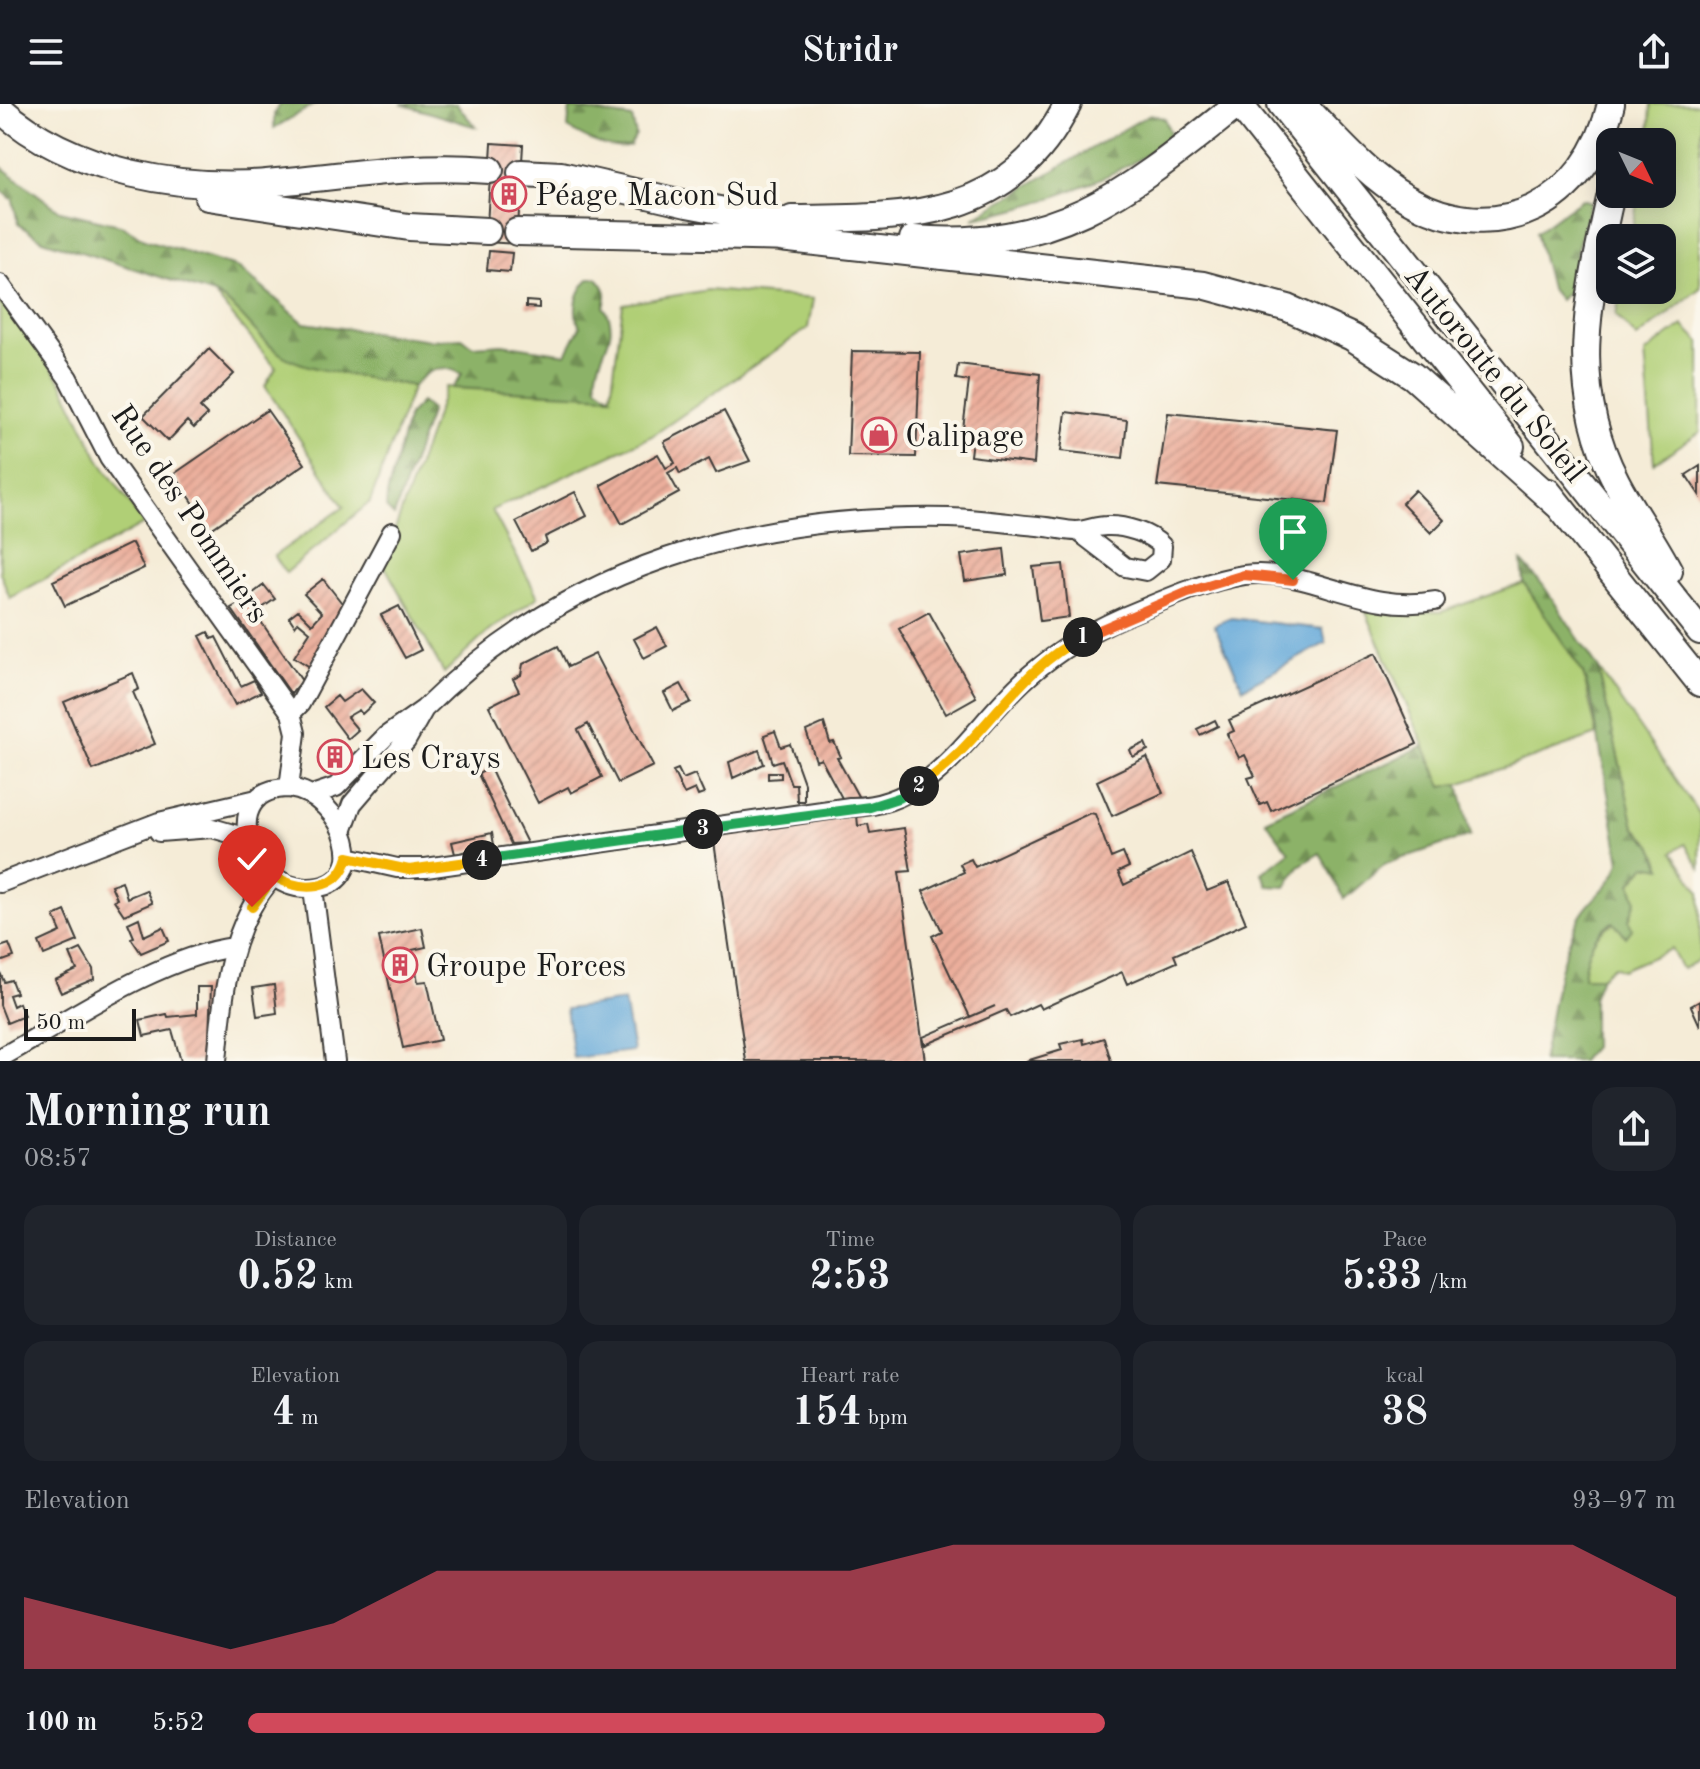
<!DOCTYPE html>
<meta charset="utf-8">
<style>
:root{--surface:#171b24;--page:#20242c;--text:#f1f3f6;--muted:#9ea1a6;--accent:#d1495b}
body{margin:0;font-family:"Old Standard TT",serif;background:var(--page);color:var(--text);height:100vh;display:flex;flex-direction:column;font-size:30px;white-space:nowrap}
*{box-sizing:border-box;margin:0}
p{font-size:26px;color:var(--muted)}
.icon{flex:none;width:44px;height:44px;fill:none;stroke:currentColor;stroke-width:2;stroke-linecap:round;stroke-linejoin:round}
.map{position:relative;height:957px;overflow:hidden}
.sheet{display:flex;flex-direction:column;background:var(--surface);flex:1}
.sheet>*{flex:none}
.needle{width:52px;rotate:133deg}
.tools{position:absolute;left:1596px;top:24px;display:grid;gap:16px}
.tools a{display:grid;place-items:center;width:80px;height:80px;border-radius:16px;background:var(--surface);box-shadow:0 4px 20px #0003;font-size:40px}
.scale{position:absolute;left:24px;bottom:20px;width:112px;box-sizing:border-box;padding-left:8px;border:4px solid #1c1c1c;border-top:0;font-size:22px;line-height:28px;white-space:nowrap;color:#1c1c1c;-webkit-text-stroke:6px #fbf7ec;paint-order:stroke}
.pin{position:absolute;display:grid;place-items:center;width:68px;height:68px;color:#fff;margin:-82px -34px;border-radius:50% 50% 50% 0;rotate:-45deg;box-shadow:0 0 8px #0007}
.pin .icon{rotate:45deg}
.km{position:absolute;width:40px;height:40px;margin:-20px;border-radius:50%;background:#222;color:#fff;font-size:22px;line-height:40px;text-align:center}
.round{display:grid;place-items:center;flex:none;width:84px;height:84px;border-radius:24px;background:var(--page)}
.summary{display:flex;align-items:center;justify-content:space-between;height:136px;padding:0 24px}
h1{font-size:44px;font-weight:700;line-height:60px}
.metrics{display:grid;grid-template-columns:repeat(3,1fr);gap:12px;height:136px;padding:8px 24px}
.metrics div{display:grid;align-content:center;border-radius:20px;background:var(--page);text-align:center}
.metrics b{font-size:40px;font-weight:700}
.metrics small{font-size:22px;font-weight:400}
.metrics p{font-size:22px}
.chart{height:224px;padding:16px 24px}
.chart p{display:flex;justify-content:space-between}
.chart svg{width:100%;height:144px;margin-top:8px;fill:var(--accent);opacity:.7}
ul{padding:0 24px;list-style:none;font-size:26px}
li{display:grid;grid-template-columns:128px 96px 1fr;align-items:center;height:60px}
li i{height:20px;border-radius:10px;background:var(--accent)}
header{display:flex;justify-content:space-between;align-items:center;height:104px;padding:0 24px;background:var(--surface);font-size:36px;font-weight:700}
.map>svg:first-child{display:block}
</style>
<header><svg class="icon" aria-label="menu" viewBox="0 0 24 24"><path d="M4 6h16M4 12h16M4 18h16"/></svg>Stridr<svg class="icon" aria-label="share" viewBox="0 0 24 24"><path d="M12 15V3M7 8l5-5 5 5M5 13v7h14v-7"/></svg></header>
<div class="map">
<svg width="1700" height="957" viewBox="0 0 1700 957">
<defs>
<pattern id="forest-firs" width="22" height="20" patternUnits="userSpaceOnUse" patternTransform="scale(2)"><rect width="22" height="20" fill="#8cb267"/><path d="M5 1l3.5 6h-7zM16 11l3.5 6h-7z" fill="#729054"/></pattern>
<pattern id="building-hatch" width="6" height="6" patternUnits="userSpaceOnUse" patternTransform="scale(2)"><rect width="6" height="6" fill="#ebae9b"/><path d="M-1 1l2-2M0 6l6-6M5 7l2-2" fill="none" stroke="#c99585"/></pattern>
</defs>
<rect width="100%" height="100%" fill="#fbf7ec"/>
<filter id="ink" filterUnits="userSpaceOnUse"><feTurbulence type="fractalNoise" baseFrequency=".0125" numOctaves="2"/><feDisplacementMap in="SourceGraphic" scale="16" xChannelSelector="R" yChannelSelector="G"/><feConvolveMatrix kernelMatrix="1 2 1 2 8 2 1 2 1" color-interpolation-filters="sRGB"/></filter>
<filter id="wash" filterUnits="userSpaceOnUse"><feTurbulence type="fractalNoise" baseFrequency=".006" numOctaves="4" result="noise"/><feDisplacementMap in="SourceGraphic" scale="32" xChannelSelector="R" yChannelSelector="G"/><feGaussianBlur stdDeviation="1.8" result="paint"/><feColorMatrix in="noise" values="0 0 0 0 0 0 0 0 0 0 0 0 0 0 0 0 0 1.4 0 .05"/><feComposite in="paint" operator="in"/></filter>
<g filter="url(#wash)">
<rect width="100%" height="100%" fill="#f5ecd7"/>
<!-- green -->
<path fill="#b0cf76" stroke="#667649" stroke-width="2" d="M 1651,0 L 1700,0 L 1700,184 L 1637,234 L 1616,211 L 1621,186 L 1662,186 L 1662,134 L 1631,134 L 1639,90 L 1662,90 L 1662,38 L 1649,38 Z
M 708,186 L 813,195 L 808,224 L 652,332 L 492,406 L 538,493 L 490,526 L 444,569 L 383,459 L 446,283 L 611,291 L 623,200 Z
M 214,190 L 227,197 L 300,259 L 413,282 L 370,398 L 286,469 L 274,452 L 344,403 L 265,282 L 276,264 Z
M 0,191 L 62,279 L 100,357 L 144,420 L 10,494 L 0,468 Z
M 1683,221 L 1700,238 L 1700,328 L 1654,359 L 1645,249 Z
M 1524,479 L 1583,569 L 1597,631 L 1459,680 L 1442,682 L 1365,506 L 1441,508 Z
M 1598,564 L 1700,711 L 1700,764 L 1685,740 L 1673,748 L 1700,789 L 1700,856 L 1682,865 L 1671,845 L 1622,866 L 1614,862 L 1601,873 L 1582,874 C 1587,844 1596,819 1629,816 L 1636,796 L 1631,779 L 1646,761 L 1662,763 L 1652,741 L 1634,723 Z"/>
<!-- forest -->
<path fill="url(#forest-firs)" stroke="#546742" stroke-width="2" d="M 280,0 L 315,0 L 274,24 L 274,10 Z
M 401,0 L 456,0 L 476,23 Z
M 570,4 L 632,14 L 636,31 L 630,42 C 611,48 584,34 568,24 Z
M 1150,10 L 1165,15 L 1172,35 C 1112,75 1044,101 973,114 Z
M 0,62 L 60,107 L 120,121 L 147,136 L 239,164 L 304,219 L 431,236 L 462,234 L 473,242 L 502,240 L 566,250 L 580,223 C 572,206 576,187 590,174 L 597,174 C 607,185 608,190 604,203 C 624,233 592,252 597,282 L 611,292 L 453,284 L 462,270 C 441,259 429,265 413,282 C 380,275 304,268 279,249 C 255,232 241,204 214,190 L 43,136 L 18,120 L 13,96 L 0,85 Z
M 1582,95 L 1591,98 L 1576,148 L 1583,172 L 1560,196 L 1550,184 L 1536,128 Z
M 421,298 L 431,306 L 394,412 L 386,404 L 387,391 L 408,312 Z
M 1522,458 L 1543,481 L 1598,564 L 1634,723 L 1652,741 L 1662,764 L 1646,761 L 1631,779 L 1636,796 L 1629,816 L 1632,825 L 1626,833 L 1613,818 C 1593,828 1585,852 1583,873 L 1601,873 L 1593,894 L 1593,943 L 1581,957 L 1542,957 C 1552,911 1557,855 1580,813 C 1591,793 1613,782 1620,758 L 1592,598 L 1583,569 L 1524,479 Z
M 1423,642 L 1442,682 L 1459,680 L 1471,731 L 1385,760 L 1344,795 L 1320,749 L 1299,762 L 1286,783 L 1268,782 L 1262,769 L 1289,748 L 1265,716 Z"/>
<!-- water -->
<path fill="#63a8d9" stroke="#40627a" stroke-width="2" d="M 1231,514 L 1323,525 L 1326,539 L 1243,584 L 1214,521 Z
M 624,897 L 633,947 L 573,954 L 566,905 Z"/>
<g id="blocks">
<!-- building -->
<path fill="url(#building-hatch)" d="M 492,39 L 523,41 L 517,140 L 486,138 Z
M 489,147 L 512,149 L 510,168 L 487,166 Z
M 526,197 L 539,198 L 539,204 L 526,203 Z
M 209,245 L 234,270 L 200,304 L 207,311 L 194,324 L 187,317 L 168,337 L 143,312 Z
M 852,247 L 920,248 L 916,353 L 848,352 Z
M 958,260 L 1040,270 L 1034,360 L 970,352 L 973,326 L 963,325 L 969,277 L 956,275 Z
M 267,306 L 305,360 L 211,425 L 174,370 Z
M 724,307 L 750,357 L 716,369 L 709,355 L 680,370 L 677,364 L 668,369 L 679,389 L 622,420 L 601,381 L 658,350 L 666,364 L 675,359 L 664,338 Z
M 1066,308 L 1127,316 L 1123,354 L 1061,347 Z
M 1168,309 L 1337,326 L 1327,399 L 1157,382 Z
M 1700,362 L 1700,392 L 1686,371 Z
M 1415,386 L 1444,416 L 1431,429 L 1402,399 Z
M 575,388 L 587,412 L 545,433 L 547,439 L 531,447 L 516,418 Z
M 132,439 L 144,464 L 65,502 L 53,477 Z
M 1004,445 L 1007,471 L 965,477 L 961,451 Z
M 1063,460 L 1069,513 L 1040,517 L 1033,463 Z
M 323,475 L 345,503 L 310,563 L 294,553 L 310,528 L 298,518 L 295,522 L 289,513 L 298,506 L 312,520 L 322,509 L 304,490 Z
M 264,481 L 275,495 L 255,509 L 302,577 L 291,590 L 231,504 L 238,500 L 235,496 L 242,492 L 244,496 Z
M 399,502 L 421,546 L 405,554 L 381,511 Z
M 929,508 L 976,593 L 946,610 L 899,525 Z
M 657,523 L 667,542 L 644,554 L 634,535 Z
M 208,528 L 212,535 L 216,533 L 241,582 L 254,576 L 261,588 L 235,601 L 200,532 Z
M 558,542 L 568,563 L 595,550 L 653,662 L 618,679 L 588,620 L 578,626 L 602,673 L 571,689 L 568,683 L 538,699 L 489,602 L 519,587 L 513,575 L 521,571 L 523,560 Z
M 1376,549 L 1417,640 L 1271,707 L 1267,698 L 1260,701 L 1248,674 L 1255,672 L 1245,651 L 1239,654 L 1227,630 L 1234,627 L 1229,616 Z
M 133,569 L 139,585 L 133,588 L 155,640 L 93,666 L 64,598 Z
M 681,580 L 691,598 L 673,607 L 664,589 Z
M 361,585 L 374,599 L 362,610 L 359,606 L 347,613 L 358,626 L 348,635 L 324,603 L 337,592 L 342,598 Z
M 1215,616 L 1218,622 L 1200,631 L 1197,625 Z
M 824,619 L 830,639 L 834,638 L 841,653 L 837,654 L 859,694 L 843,696 L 821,655 L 816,657 L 806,627 Z
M 775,627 L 781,643 L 790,640 L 804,679 L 804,697 L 797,697 L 796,680 L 791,680 L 782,656 L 773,659 L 764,631 Z
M 1145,639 L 1148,646 L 1133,653 L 1130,646 Z
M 759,646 L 764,660 L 733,674 L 729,658 Z
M 1147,653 L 1163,689 L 1112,712 L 1097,677 Z
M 328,655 L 339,661 L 336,666 L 326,659 Z
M 490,664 L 495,675 L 527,739 L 511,740 L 478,670 Z
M 678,665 L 683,675 L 695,670 L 704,690 L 698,692 L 695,685 L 684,690 L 673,667 Z
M 768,668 L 781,668 L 781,674 L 768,675 Z
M 1090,709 L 1095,710 L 1111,754 L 1123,749 L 1129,763 L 1118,768 L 1124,781 L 1191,748 L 1207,787 L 1229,778 L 1246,819 L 1174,851 L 1177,858 L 1127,880 L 1122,868 L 1041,905 L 1038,900 L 1010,913 L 1006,906 L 925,941 L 923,933 L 995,902 L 970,913 L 932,832 L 942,827 L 923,787 L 964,768 L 960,760 L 971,755 L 975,763 Z
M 857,711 L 858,722 L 868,720 L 870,729 L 904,724 L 911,767 L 899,768 L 925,957 L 746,957 L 713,731 Z
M 492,729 L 494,741 L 455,750 L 452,738 Z
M 122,777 L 127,794 L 146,786 L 152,799 L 124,811 L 114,796 L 117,795 L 111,781 Z
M 65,807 L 78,837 L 44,851 L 39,838 L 61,828 L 54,812 Z
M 139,814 L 144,832 L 163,823 L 169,837 L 141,849 L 131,834 L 134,833 L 128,819 Z
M 422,824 L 426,843 L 412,846 L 418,878 L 427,877 L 440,936 L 403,944 L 379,833 Z
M 9,840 L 14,853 L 0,858 L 0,843 Z
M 81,845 L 93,865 L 94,875 L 61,889 L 55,876 L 77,866 L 70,850 Z
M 0,868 L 4,878 L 11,876 L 16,889 L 9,891 L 13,902 L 19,899 L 24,912 L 7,919 L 0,901 Z
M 274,881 L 277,909 L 257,912 L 253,884 Z
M 197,883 L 211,883 L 208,957 L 181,957 L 172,926 L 144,932 L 140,916 L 167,910 L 168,913 L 197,910 Z
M 1700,897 L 1700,922 L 1691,902 Z
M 1104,934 L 1111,957 L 1026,957 L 1062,946 L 1060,940 L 1083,935 L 1084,940 Z"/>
</g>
</g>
<g filter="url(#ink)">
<use href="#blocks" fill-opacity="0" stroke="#3d3b38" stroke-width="2"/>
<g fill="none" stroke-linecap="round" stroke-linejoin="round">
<!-- minor casing -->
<g stroke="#3d3b38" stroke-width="22">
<path id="minor" d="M 0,180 L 68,274 L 109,354 L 291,609 L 296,629 L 289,684
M 424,605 C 569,461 749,410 950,414 C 982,415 1014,420 1046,423 C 1056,424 1067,427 1076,427 C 1086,427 1096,422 1106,422 C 1124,421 1150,429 1162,442 L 1161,455 L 1146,467 L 1125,463 L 1078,427
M 291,609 L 300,600 L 392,428
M 289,684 C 345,691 377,784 308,784 C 248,785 216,684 289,684 Z
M 312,691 L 336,683 L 386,632 L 424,605 L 406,637 L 352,700 L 343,725
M 159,728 L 212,724 L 247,734
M 348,753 L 397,764 L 426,764 L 850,703 C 935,704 973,619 1030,571 C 1058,547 1089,528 1123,513 C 1160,498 1204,477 1244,471 C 1308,463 1364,510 1435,497
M 0,779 L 159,718 L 257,695
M 313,784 L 335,957
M 0,954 C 67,917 159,853 234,843
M 217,957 C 223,892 228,822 274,772"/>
</g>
<!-- highway casing -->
<g stroke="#3d3b38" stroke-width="30">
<path id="highway" d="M 1239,0 L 1511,342
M 1281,0 L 1700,527
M 1302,0 C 1335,33 1365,70 1406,94 C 1497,147 1588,99 1611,0
M 0,5 C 72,69 184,88 277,78 C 351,71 415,60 490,66
M 521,69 L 561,71 L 687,100 L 811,123
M 1611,90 C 1589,190 1566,281 1616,377 C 1632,408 1653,436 1669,467
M 208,93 L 409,123 L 487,127
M 792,115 C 906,114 1009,117 1068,0
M 517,128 L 794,134
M 780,134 L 1203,181 L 1288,204 L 1352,233 L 1413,272 L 1558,401
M 913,135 C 1061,147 1129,87 1238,0
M 1548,388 L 1700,579"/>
</g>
<!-- minor -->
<use href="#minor" stroke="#fff" stroke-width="18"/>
<!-- highway -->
<use href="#highway" stroke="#fff" stroke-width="26"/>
</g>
</g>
<g fill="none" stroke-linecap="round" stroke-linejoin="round" filter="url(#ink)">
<!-- split-1 casing -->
<g stroke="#fff" stroke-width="16">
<path id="split-1" d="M 1083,533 L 1188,488 L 1244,471 L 1293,476"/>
</g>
<!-- split-2 casing -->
<g stroke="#fff" stroke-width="16">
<path id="split-2" d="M 919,682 C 981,642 1015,566 1083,533"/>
</g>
<!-- split-3 casing -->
<g stroke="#fff" stroke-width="16">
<path id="split-3" d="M 703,725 L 870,703 L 901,693 L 919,682"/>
</g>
<!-- split-4 casing -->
<g stroke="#fff" stroke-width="16">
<path id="split-4" d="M 482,756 L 703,725"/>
</g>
<!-- split-5 casing -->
<g stroke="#fff" stroke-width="16">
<path id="split-5" d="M 252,803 L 274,772 C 300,788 338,789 348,753 L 409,766 L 482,756"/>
</g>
<!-- split-1 -->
<use href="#split-1" stroke="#f0652b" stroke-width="10"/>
<!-- split-2 -->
<use href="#split-2" stroke="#f5b400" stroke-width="10"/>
<!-- split-3 -->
<use href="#split-3" stroke="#22a559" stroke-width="10"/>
<!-- split-4 -->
<use href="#split-4" stroke="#22a559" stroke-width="10"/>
<!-- split-5 -->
<use href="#split-5" stroke="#f5b400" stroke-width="10"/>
</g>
<!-- icons -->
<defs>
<g id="building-ring" transform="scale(1.8)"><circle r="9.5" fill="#fbf7ec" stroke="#d1495b" stroke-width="1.5"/><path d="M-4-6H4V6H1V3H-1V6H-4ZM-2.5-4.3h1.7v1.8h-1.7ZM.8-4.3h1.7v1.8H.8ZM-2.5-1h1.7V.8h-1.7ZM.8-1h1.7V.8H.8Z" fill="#d1495b"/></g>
<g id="shop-ring" transform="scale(1.8)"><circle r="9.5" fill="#fbf7ec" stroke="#d1495b" stroke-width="1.5"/><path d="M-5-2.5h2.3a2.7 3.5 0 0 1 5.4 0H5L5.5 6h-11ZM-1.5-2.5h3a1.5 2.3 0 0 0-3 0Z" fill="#d1495b"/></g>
</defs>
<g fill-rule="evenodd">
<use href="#building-ring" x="509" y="90"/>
<use href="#shop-ring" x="879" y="331"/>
<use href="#building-ring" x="335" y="653"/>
<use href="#building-ring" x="400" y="861"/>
</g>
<g text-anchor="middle" stroke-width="8" stroke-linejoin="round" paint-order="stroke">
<!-- poi labels -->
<g font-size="32" fill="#1c1c1c" stroke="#fbf7ec" text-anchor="start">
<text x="535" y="101">Péage Macon Sud</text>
<text x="905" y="342">Calipage</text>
<text x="361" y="664">Les Crays</text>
<text x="426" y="872">Groupe Forces</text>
</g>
<!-- street labels -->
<g font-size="32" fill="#1c1c1c" stroke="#fbf7ec">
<text transform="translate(1496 269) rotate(51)" y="11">Autoroute du Soleil</text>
<text transform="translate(191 409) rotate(56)" y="11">Rue des Pommiers</text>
</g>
</g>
</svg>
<div class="tools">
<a><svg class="needle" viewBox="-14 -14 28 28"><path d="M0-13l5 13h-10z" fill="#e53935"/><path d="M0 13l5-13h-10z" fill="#9ea1a6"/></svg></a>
<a><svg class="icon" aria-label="layers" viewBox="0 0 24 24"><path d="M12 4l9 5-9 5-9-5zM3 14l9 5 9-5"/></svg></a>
</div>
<div class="scale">50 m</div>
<div class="pin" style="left:1293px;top:476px;background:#1e9e55"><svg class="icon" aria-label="arrive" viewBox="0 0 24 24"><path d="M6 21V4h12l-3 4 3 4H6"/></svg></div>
<div class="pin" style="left:252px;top:803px;background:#d93025"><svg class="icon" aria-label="check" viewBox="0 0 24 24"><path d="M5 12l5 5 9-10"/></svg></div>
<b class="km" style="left:1083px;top:533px">1</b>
<b class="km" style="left:919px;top:682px">2</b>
<b class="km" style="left:703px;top:725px">3</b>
<b class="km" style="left:482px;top:756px">4</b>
</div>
<section class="sheet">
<div class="summary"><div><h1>Morning run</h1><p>08:57</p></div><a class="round"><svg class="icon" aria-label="share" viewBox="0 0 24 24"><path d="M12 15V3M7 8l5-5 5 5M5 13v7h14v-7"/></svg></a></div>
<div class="metrics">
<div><p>Distance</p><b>0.52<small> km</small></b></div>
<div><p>Time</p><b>2:53</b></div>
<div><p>Pace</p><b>5:33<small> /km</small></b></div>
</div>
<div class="metrics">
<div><p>Elevation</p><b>4<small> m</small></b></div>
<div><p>Heart rate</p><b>154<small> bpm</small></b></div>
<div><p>kcal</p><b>38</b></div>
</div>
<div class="chart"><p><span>Elevation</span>93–97 m</p>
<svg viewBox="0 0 160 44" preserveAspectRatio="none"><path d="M0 44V22L10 30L20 38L30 30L40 14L50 14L60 14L70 14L80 14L90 6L100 6L110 6L120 6L130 6L140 6L150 6L160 22V44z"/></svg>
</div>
<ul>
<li><b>100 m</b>5:52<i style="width:60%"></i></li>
</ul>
</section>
